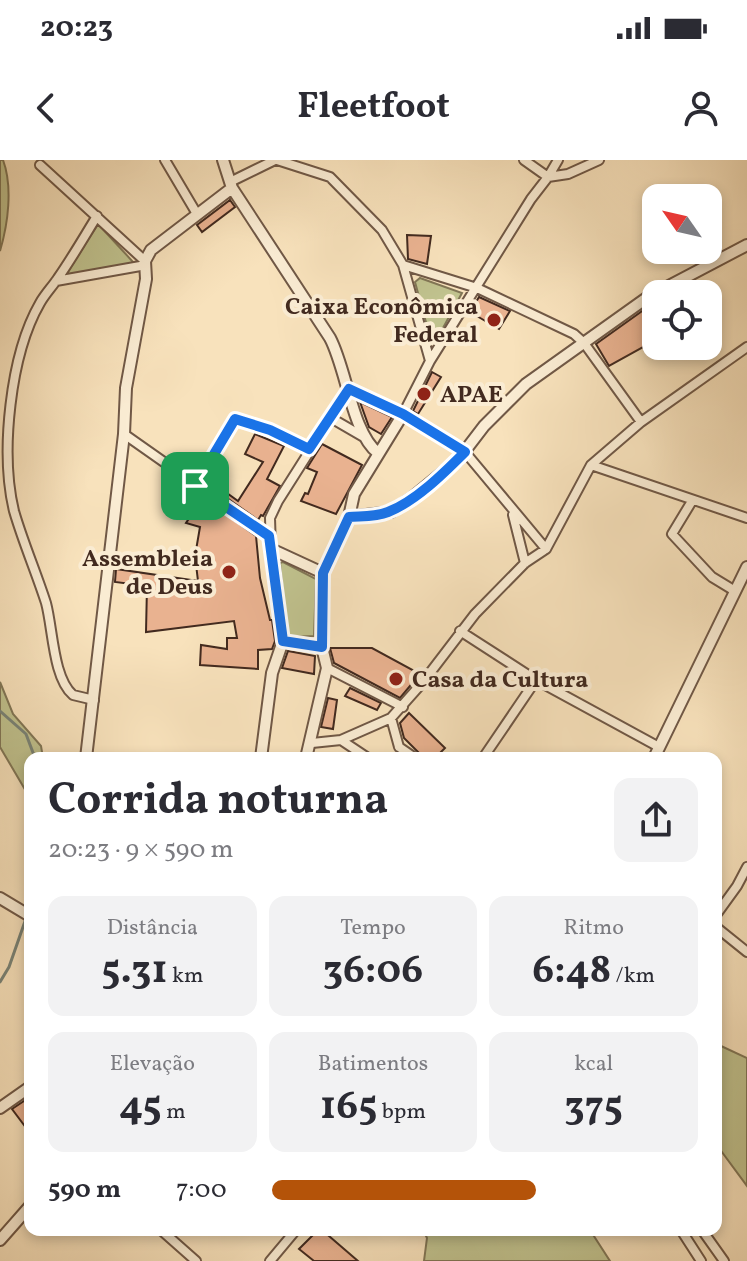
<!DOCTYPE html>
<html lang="pt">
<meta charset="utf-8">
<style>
:root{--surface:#fff;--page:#f2f2f3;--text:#2b2b33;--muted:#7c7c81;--accent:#b45309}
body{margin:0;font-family:Vollkorn,serif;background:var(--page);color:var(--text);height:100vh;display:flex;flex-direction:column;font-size:30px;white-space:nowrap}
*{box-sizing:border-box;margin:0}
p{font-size:26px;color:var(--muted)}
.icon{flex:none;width:44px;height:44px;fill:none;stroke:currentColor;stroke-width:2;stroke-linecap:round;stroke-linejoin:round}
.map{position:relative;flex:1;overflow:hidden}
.side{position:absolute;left:24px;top:592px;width:698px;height:484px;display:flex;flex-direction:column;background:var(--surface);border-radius:16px;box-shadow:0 4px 12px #0003}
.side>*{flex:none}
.needle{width:52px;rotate:304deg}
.tools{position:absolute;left:642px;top:24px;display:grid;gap:16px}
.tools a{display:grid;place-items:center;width:80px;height:80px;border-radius:16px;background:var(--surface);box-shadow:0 4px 12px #0003;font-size:40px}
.pin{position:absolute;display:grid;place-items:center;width:68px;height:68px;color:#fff;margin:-34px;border-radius:16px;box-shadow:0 4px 12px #0006}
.round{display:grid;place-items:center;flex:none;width:84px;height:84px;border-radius:16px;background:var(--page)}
.overview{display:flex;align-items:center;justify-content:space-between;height:136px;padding:0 24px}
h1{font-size:44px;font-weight:700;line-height:60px}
.figures{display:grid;grid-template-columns:repeat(3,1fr);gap:12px;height:136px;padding:8px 24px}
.figures div{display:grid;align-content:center;border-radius:16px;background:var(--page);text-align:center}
.figures b{font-size:40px;font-weight:700}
.figures small{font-size:22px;font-weight:400}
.figures p{font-size:22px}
ul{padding:0 24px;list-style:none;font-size:26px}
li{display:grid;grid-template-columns:128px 96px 1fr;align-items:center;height:60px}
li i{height:20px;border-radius:10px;background:var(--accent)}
.status{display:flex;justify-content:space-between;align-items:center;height:56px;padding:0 40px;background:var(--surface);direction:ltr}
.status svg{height:22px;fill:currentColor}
header{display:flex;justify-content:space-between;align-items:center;height:104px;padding:0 24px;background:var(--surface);font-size:36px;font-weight:700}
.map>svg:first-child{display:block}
</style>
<div class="status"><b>20:23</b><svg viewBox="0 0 49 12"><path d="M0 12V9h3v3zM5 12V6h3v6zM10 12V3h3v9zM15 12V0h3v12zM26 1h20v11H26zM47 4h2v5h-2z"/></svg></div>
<header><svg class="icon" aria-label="back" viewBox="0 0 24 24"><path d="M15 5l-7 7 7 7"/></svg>Fleetfoot<svg class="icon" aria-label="person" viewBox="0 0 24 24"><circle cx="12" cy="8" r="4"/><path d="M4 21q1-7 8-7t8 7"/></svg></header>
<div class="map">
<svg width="747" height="1101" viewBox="0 0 747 1101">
<rect width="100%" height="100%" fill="#f8e2bc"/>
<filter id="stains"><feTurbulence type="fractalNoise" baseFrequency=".0025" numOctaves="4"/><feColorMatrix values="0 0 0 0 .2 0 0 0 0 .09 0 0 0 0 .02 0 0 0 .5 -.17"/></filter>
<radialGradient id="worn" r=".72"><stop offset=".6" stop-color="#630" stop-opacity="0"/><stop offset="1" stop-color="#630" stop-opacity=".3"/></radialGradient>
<!-- green -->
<path fill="#c0c28e" stroke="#817656" stroke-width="2" d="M 0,0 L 3,0 C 13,27 8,64 0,91 Z
M 98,64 L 134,103 L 66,115 Z
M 420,118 L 462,133 L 437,179 L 430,177 L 415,122 Z
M 283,402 L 316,419 L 314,476 L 287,477 L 280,403 Z
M 0,522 L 13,554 L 41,586 L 43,598 L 30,598 L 30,638 L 0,587 Z
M 721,886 L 747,898 L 747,1026 L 716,984 L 716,892 Z
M 423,1070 L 590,1070 L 610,1101 L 424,1101 L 427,1078 Z"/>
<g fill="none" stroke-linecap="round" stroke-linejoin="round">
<!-- stream -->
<path stroke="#798377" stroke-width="3" d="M 0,551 L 26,574 L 35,598
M 0,822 L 9,807 L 30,747"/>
</g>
<!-- building -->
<path fill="#e9b290" stroke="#422a1f" stroke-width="2" d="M 230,40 L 235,47 L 202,72 L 197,65 Z
M 407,75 L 431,76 L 427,104 L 408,99 Z
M 479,137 L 510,151 L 499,169 L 470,152 Z
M 656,145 L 656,180 L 609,206 L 596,184 L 645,149 L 646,151 Z
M 432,212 L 441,217 L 418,254 L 413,251 Z
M 360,242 L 392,257 L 381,274 L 369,267 Z
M 255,274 L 284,286 L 267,319 L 280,326 L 263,356 L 261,355 L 258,360 L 210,326 L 217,315 L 225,320 L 220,328 L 238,341 L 263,302 L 245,294 Z
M 322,284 L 362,305 L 336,354 L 301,341 L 305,333 L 308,334 L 317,312 L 307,308 Z
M 203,338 L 256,376 L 260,418 L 270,460 L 272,460 L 275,481 L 272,489 L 258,490 L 258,509 L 200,505 L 201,485 L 227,489 L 227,478 L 237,478 L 234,461 L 146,472 L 147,426 L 115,422 L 116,409 L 198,421 L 195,396 L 200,367 L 186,363 Z
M 330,488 L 372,488 L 420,514 L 400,538 L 334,503 Z
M 288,491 L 315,496 L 314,514 L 282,508 Z
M 350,528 L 381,543 L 377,550 L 345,536 Z
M 328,538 L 337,540 L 333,569 L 321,567 Z
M 409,553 L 445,588 L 435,598 L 424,598 L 404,578 L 400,563 Z
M 30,937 L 30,973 L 12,949 Z
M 318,1070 L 322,1070 L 358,1101 L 314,1101 L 299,1089 Z"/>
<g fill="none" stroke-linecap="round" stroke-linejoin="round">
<!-- minor casing -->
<g stroke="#705846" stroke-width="12">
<path id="minor" d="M 165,0 L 197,54
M 524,0 L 548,17 L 558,0
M 40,5 L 145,101
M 230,22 L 275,0
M 403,105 L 477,128 L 574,174 L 584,183 L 641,262
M 56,121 L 146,105
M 430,201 L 531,39 L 548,17 L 568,14 L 599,0
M 331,258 L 362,276
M 124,274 L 269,376
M 465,292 L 546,389
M 591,305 L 747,358
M 195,326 L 235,259 L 270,270 L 309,289
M 692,341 L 672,374 L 712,417 L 735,431
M 513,355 L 525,403
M 271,389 L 270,358 L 278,341 L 349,229 L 403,254 L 430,201 L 403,105 L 382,70 L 330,17 L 277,0
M 460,471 L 536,520 L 659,587
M 283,481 L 322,487
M 327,508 L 403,547
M 94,540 L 73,535 C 53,518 53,469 46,443 C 36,412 23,382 14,351 C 0,293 10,195 40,143 C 45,134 52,127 58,118 C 72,98 84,77 97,56
M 341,580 L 391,558
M 312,583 L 341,580 L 368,598
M 399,587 L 391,558 L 423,522 L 475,454 L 525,403 L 546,389 L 591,305 L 641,262 L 747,187
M 399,587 L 415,598
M 483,598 L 536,520
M 716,755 L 737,726 L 747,707
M 716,767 L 747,792
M 161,1070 L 196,1101
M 681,1070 L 701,1101
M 702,1070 L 724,1101
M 270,1101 L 296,1070"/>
</g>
<!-- tertiary casing -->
<g stroke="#705846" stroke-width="14">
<path id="tertiary" d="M 223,0 L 232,28 L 330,178 C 347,210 352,273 378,293
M 349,357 L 391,352 L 413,337 L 458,300 L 484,266 L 526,224 L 648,137 L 747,85
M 271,389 L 323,413
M 86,598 L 124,274 L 126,228 L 146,119 L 145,101 L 151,90 L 232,28
M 261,598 L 272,513 L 283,481 L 271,389
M 306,598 L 327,508 L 322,487 L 323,413 L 349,357 L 354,334 L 403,254 L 465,292
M 654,598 L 747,407
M 0,738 L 30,756
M 0,948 L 30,927
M 0,1080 L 30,1046"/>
</g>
<!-- minor -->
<use href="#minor" stroke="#faecd3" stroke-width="8"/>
<!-- tertiary -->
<use href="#tertiary" stroke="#faecd3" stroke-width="10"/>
</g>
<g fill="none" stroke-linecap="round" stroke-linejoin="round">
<!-- route casing -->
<g stroke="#fff" stroke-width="16">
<path id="route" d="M 349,229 L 403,254 L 465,292 C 444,313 416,341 388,352 C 376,357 362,356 349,357 L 323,413 L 322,487 L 283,481 L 269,376 L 195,326 L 235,259 L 270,270 L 309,289 Z"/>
</g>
<!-- route -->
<use href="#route" stroke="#1a73e8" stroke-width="10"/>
</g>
<!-- markers -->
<g fill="#8f2418" stroke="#faecd3" stroke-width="3">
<circle cx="494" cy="160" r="8"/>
<circle cx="424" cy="234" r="8"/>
<circle cx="229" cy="412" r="8"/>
<circle cx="396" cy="519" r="8"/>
</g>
<g text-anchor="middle" stroke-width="8" stroke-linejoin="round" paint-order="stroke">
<!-- poi labels -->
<g font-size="24" font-weight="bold" fill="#422a1f" stroke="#faecd3" text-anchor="end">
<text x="478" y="154">Caixa Econômica<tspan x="478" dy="28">Federal</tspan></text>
<text x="440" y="242" text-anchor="start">APAE</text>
<text x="213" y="406">Assembleia<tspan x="213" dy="28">de Deus</tspan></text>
<text x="412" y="527" text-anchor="start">Casa da Cultura</text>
</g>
</g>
<rect width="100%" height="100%" filter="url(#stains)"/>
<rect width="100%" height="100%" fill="url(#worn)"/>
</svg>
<div class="tools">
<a><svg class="needle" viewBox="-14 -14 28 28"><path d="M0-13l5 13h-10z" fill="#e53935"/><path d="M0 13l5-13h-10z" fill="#7c7c81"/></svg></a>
<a><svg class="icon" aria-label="locate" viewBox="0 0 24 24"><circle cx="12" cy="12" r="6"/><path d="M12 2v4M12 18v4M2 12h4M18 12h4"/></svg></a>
</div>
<div class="pin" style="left:195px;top:326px;background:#1e9e55"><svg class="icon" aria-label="arrive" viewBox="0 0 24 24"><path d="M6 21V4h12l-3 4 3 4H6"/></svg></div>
<section class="side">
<div class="overview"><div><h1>Corrida noturna</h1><p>20:23 · 9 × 590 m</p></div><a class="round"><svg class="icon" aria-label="share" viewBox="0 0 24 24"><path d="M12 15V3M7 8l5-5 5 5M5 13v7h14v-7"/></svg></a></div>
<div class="figures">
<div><p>Distância</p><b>5.31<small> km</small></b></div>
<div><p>Tempo</p><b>36:06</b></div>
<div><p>Ritmo</p><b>6:48<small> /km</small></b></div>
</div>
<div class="figures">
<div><p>Elevação</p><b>45<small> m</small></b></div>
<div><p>Batimentos</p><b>165<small> bpm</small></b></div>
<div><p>kcal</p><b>375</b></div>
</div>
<ul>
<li><b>590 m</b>7:00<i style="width:62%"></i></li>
</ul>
</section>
</div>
